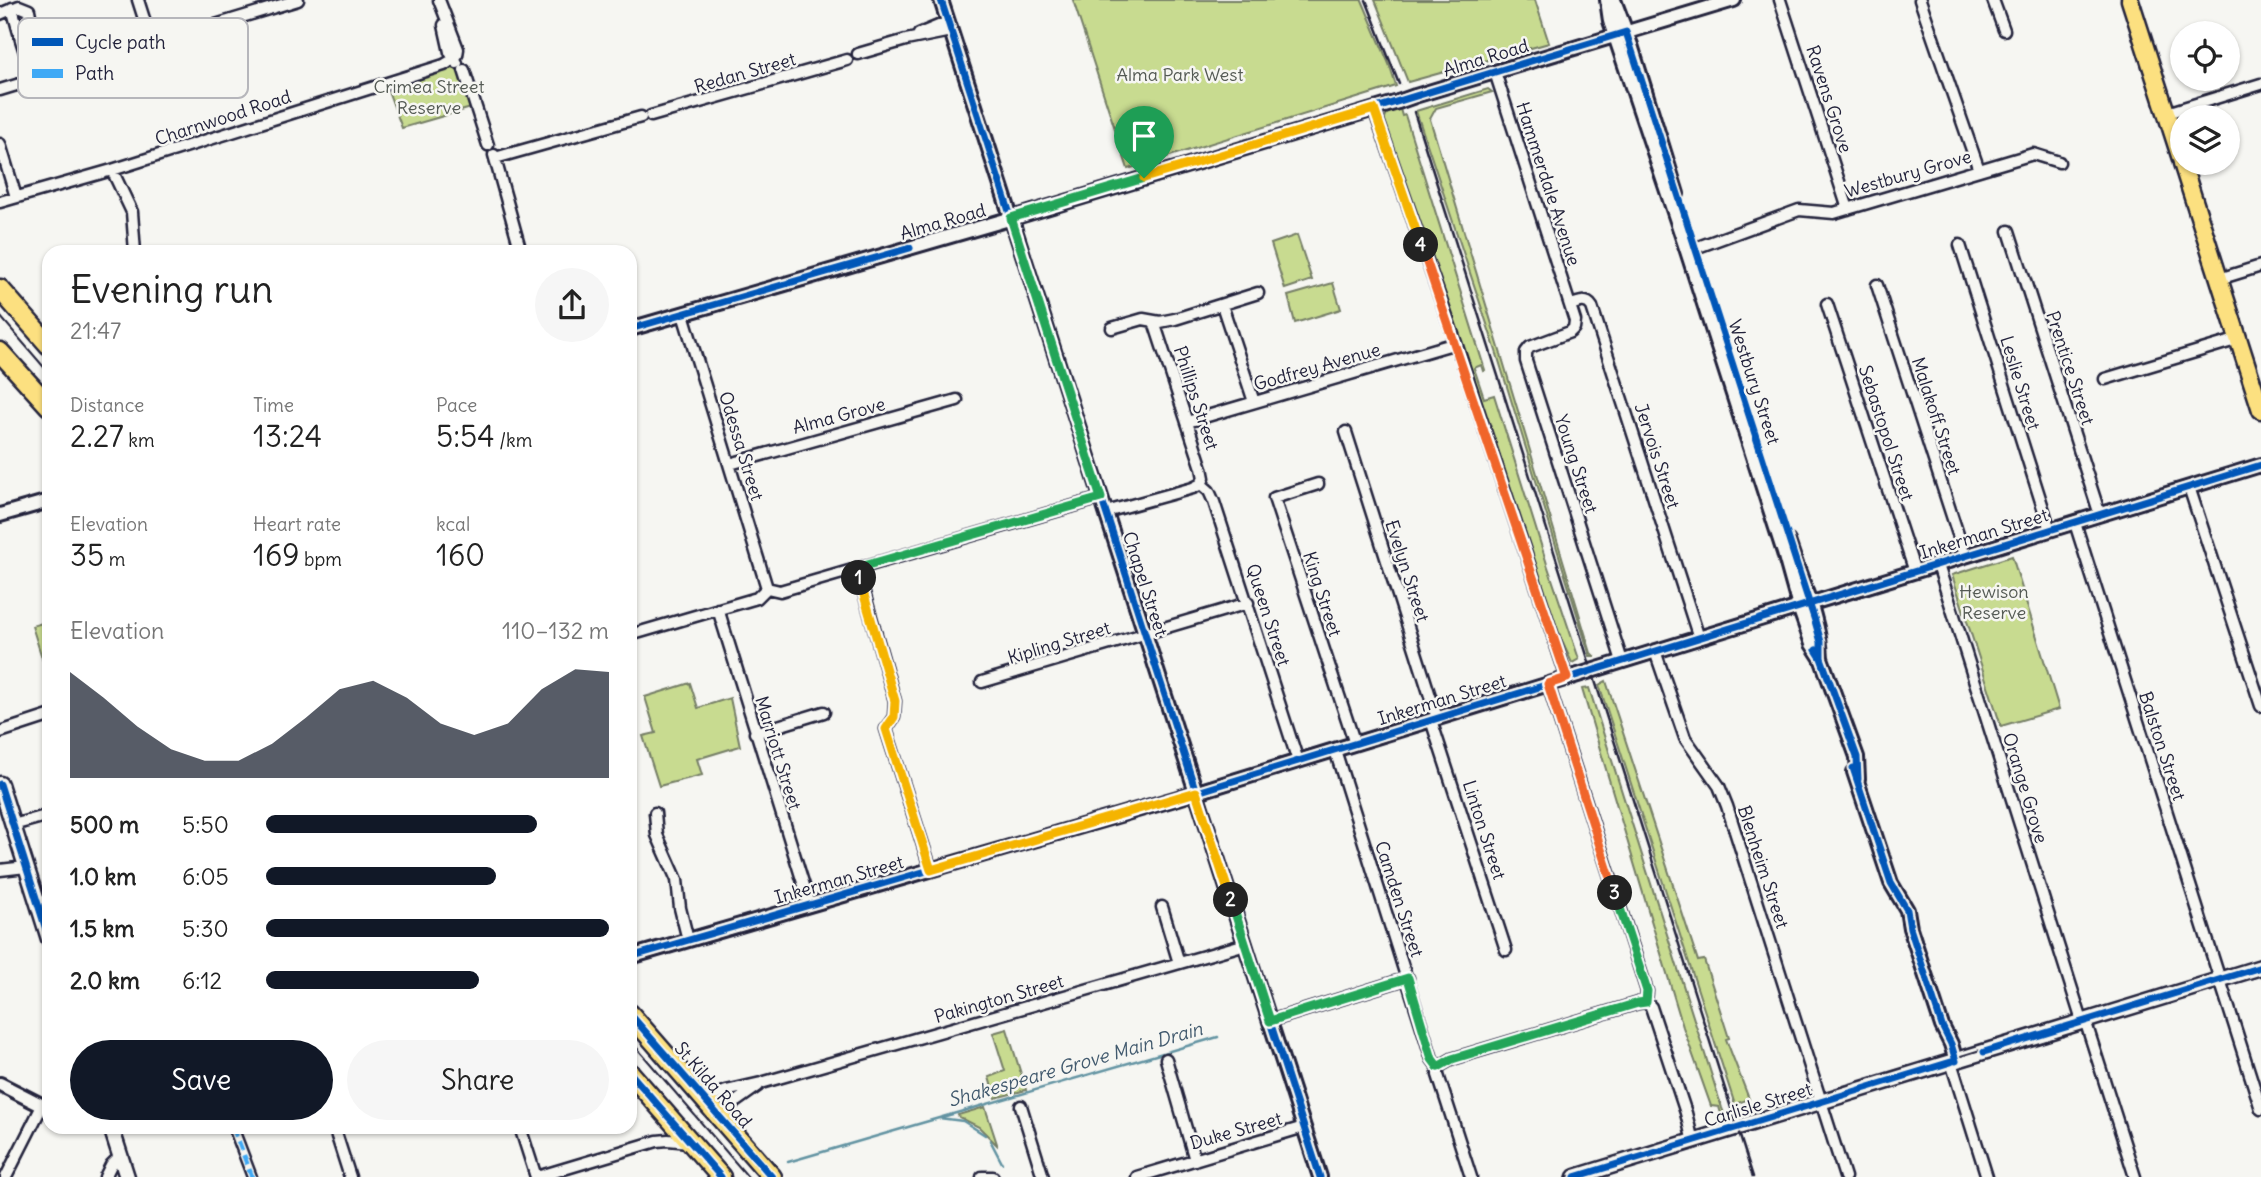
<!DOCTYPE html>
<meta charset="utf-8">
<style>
:root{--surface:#fff;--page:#f6f6f6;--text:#222;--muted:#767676;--accent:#111827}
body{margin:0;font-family:Delius,sans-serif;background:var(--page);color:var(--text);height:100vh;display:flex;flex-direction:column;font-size:26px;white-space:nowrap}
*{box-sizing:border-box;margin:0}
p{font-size:23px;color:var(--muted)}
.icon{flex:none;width:38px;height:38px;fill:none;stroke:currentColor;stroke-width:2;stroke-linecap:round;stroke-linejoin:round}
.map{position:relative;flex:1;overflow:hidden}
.side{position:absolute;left:42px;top:245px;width:595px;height:889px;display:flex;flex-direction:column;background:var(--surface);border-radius:21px;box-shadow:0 2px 5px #0004}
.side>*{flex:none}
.fabs{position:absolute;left:2170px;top:21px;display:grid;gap:14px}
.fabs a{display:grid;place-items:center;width:70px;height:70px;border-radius:50%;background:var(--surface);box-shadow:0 2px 5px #0004;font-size:35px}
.pin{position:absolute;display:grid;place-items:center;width:60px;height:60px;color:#fff;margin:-72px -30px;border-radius:50% 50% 50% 0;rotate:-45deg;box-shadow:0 0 7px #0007}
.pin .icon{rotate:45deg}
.km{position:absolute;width:35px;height:35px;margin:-18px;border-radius:50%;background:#222;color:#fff;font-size:19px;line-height:35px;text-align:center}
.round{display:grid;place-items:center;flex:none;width:74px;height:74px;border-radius:37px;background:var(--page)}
.summary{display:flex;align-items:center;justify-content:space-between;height:119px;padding:0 28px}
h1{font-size:38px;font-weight:600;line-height:52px}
.stats{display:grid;grid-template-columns:repeat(3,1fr);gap:10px;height:119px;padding:7px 28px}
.stats div{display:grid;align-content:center}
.stats b{font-size:30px;font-weight:600}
.stats small{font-size:19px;font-weight:400}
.stats p{font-size:19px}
.chart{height:196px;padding:14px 28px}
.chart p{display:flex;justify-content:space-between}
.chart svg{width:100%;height:126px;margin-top:7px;fill:var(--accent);opacity:.7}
.cta{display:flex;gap:14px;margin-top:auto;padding:14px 28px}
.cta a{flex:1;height:80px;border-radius:42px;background:var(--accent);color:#fff;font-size:28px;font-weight:600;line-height:80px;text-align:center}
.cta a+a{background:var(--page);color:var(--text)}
ul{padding:0 28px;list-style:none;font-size:23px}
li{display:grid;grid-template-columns:112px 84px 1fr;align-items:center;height:52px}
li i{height:18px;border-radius:9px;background:var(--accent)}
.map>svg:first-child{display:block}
</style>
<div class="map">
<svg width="2261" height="1177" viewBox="0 0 2261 1177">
<rect width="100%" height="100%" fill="#f6f6f2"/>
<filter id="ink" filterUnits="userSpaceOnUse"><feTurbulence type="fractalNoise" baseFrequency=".0143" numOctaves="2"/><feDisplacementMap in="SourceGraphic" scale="14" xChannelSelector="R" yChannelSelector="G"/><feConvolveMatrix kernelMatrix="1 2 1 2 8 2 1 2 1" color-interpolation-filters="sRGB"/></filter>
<g filter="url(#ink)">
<!-- green -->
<path fill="#c8db90" stroke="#757e66" stroke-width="2" d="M 1073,0 L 1362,0 L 1389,64 L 1396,86 L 1128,169 Z
M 1375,0 L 1535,0 L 1549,43 L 1408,82 Z
M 454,68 L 460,73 L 471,108 L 402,128 L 387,88 Z
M 1488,89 L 1492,92 L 1436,108 L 1430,119 L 1591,653 L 1594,656 L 1590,656 L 1496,351 L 1416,111 Z
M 1400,109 L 1402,116 L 1405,115 L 1485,370 L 1483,371 L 1481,365 L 1474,368 L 1484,398 L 1494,395 L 1547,564 L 1579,659 L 1572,663 L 1555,626 L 1384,120 L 1387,113 Z
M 1297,235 L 1312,280 L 1285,289 L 1271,244 Z
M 1333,283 L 1341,309 L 1295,323 L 1288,296 Z
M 2012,556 L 2059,709 L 2001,726 L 1952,575 Z
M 49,621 L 49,680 L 32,626 Z
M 1606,681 L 1698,961 L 1704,960 L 1729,1038 L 1726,1039 L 1749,1099 L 1738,1103 L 1736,1108 L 1599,685 Z
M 690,683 L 698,708 L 730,698 L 740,746 L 697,759 L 702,775 L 659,786 L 643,736 L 656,733 L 645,697 Z
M 1589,688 L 1722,1108 L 1725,1116 L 1722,1117 L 1719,1107 L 1711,1106 L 1683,1027 L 1582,689 Z
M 1007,1029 L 1026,1090 L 995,1098 L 989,1077 L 1005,1071 L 993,1033 Z
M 985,1107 L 997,1144 L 997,1145 L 979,1127 L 959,1117 L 958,1115 Z"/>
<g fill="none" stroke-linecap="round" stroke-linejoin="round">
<!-- stream -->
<path stroke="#6293a2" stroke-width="2.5" d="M 939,1118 L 1218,1037
M 990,1140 L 1002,1163
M 788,1162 L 939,1118 L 963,1121 L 985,1135"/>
<!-- pedestrian casing -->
<g stroke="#22223b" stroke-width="13">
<path id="pedestrian" d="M 233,1127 L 252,1177"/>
</g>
<!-- minor casing -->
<g stroke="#22223b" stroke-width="15">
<path id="minor" d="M 138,0 L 152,44
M 439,0 L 458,49 L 457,55 L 454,59
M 1780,0 L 1848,209
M 1920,0 L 1979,170
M 1993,0 L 2004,30
M 12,8 L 21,40
M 0,14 L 19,6 L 29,10 L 33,31 L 21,40 L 34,80
M 444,25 L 450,52 L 457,63
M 919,34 L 948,22
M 858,54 L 906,40 L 951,31
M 464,70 L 488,145
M 1495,72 L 1575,321 L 1574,328 L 1570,332 L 1530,347 L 1526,352 L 1526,361 L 1622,661
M 0,90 L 298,0
M 1374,109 L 1456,343 L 1567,678
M 2167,113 L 2261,84
M 651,116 L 847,60
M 0,144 L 16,197
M 494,155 L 521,252
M 495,158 L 641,117
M 112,170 L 132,212 L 135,252
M 0,202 L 112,170 L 444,65 L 454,59
M 2009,231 L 2100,515
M 1960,245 L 2050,530
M 1687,251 L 1799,210 L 1834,213 L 2033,154 L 2059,162
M 2219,279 L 2261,266
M 1877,285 L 1965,556
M 1827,304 L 1915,572
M 1222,305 L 1254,402
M 1571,305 C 1579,302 1587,299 1592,307 L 1699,638
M 683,314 L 767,588
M 1154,322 L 1202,468 L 1204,478 L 1201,484
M 1112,328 L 1143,319 L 1160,322 L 1175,319 L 1258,293
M 2105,379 L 2239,339
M 1187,422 L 1456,343
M 1346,432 L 1437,718
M 730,464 L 957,400
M 1201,484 L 1209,491 L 1214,502 L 1298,761
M 1318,484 L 1274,498 L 1355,744
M 2189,487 L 2261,706
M 1106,512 L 1193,488 L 1201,484
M 2075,523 L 2261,1109
M 1938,565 L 2082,1021
M 857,568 L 895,701 L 894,717 L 886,729 L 931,870
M 718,609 L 810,905
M 630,635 L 757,598 L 767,588 L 780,591 L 1101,498
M 1655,651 L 1685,738 L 1719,786 L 1727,806 L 1845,1177
M 982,682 L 1248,603
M 1548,684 L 1647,991 L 1646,1002
M 1431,720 L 1506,950
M 0,732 L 49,716
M 755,733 L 824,712
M 1335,750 L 1432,1059 L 1438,1067 L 1438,1075 L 1471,1177
M 655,813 L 657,835 L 677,880 L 680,908 L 688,940
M 13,825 L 49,815
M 0,870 L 26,867
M 1162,907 L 1179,963
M 2085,1020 L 2135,1177
M 1270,1021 L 1408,978
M 1166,1059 L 1195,1160
M 1951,1062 L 1987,1177
M 1438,1067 L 1452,1059 L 1638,1003 L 1646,1002 L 1651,1007 L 1686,1113 L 1693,1142
M 704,1101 L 726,1091 L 761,1083 L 1246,944
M 1021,1106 L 1043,1177
M 722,1120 L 734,1103 L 758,1086
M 334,1127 L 350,1177
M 520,1127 L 536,1177
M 6,1177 L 42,1106
M 105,1177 L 111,1165 L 120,1156
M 537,1177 L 657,1141 L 668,1140 L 689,1142
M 982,1177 L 993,1177
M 1137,1177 L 1304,1127"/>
</g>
<!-- tertiary casing -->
<g stroke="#22223b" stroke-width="18">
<path id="tertiary" d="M 941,0 L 1320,1177
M 1607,0 L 1610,21 L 1687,251 L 1784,553 L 1799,607 L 1812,644 L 1821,658 L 1857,757 L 1858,779
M 1614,0 L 1631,45 L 1677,194
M 1415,96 L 1734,0
M 630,329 L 1009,219 L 1398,102
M 0,515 L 49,501
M 1788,541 C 1800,579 1820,618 1821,658
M 1854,772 L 1891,883 L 1907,910 L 1910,928 L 1942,1026 L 1951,1044 L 1956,1061
M 630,957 L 1178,798 L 2261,465
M 0,1084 L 49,1109"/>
</g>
<!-- secondary casing -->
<g stroke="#22223b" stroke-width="19">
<path id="secondary" d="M 0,784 L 49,939
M 111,1127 L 127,1177
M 1575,1177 L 2261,967"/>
</g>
<!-- primary casing -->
<g stroke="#22223b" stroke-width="21">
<path id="primary" d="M 2130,0 L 2182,162
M 2182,163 L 2261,410"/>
</g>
<!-- trunk casing -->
<g stroke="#22223b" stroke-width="23">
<path id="trunk" d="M 0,289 L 49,345
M 0,352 L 49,406
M 630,1014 L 772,1177
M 630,1073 L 721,1177"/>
</g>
<!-- pedestrian -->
<use href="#pedestrian" stroke="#f6f6f2" stroke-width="8"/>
<!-- minor -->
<use href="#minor" stroke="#f6f6f2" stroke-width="10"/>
<!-- tertiary -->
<use href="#tertiary" stroke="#f6f6f2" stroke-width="12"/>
<!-- secondary -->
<use href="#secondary" stroke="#f6f6f2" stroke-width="14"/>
<!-- primary -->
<use href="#primary" stroke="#fce080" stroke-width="16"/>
<!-- trunk -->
<use href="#trunk" stroke="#fce080" stroke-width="18"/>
<!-- tram -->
<path stroke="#22223b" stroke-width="2" d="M 938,0 L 1318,1177
M 0,316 L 49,373
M 630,1040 L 748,1177
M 1566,1177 L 2261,964"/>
<!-- rail -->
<path stroke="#22223b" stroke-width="2.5" d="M 1366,0 L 1399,84
M 1414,112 L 1753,1177"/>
<!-- tertiary-bridge casing -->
<g stroke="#22223b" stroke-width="18" stroke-linecap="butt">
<path id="tertiary-bridge" d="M 1398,102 L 1415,96"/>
</g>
<!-- tertiary-bridge -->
<use href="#tertiary-bridge" stroke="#f6f6f2" stroke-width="12"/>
<!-- quiet -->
<path stroke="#3fa9f5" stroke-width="5" stroke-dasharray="10 5" stroke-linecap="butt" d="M 233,1127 L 252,1177"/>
<!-- cycleway casing -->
<g stroke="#f6f6f2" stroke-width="11">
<path id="cycleway" d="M 941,0 L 1320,1177
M 1110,189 L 1626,32 L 1815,621 L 1821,642 L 1821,658
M 630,329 L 910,248
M 1816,650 L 1821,658 L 1857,757 L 1858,779
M 1853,768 L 1891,883 L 1907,910 L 1910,928 L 1942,1026 L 1951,1044 L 1956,1061
M 0,784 L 49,939
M 630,957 L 1178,798 L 2261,465
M 630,1014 L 772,1177
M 1984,1052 L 2261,967
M 630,1073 L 721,1177
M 1575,1177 L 1951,1062"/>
</g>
<!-- cycleway -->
<use href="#cycleway" stroke="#0057b8" stroke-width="7"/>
</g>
</g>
<g fill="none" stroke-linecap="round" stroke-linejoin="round" filter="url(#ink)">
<!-- split-1 casing -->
<g stroke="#fff" stroke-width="14">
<path id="split-1" d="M 859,578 L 857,568 L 1101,498 L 1011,218 L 1144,178"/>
</g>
<!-- split-2 casing -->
<g stroke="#fff" stroke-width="14">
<path id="split-2" d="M 859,578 L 895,701 L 894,717 L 886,729 L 931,870 L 1196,792 L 1231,900"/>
</g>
<!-- split-3 casing -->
<g stroke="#fff" stroke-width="14">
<path id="split-3" d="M 1231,900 L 1270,1021 L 1408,978 L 1432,1059 L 1438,1067 L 1452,1059 L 1638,1003 L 1646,1002 L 1647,991 L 1615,893"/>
</g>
<!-- split-4 casing -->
<g stroke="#fff" stroke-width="14">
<path id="split-4" d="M 1421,245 L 1567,678 L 1548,684 L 1615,893"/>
</g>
<!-- split-5 casing -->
<g stroke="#fff" stroke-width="14">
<path id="split-5" d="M 1144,178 L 1374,109 L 1421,245"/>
</g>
<!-- split-1 -->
<use href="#split-1" stroke="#22a559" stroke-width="9"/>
<!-- split-2 -->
<use href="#split-2" stroke="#f5b400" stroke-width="9"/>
<!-- split-3 -->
<use href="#split-3" stroke="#22a559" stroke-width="9"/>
<!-- split-4 -->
<use href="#split-4" stroke="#f0652b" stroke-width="9"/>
<!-- split-5 -->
<use href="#split-5" stroke="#f5b400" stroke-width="9"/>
</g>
<g text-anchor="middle" stroke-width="5" stroke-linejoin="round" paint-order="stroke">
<!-- street labels -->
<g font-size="18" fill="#22223b" stroke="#f6f6f2">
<text transform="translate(1486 58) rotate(-17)" y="6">Alma Road</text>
<text transform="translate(745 73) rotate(-16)" y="6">Redan Street</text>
<text transform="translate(1829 99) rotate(72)" y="6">Ravens Grove</text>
<text transform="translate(223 118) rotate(-18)" y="6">Charnwood Road</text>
<text transform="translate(1908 174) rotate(-16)" y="6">Westbury Grove</text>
<text transform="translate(1548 184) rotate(72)" y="6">Hammerdale Avenue</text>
<text transform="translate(943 222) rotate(-16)" y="6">Alma Road</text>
<text transform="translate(1317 367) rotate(-16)" y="6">Godfrey Avenue</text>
<text transform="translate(2070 368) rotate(72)" y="6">Prentice Street</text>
<text transform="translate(1754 382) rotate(72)" y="6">Westbury Street</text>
<text transform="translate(2020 383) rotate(73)" y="6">Leslie Street</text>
<text transform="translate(1196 398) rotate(72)" y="6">Phillips Street</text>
<text transform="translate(839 416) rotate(-15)" y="6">Alma Grove</text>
<text transform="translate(1936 416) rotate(72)" y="6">Malakoff Street</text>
<text transform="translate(1886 433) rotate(72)" y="6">Sebastopol Street</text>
<text transform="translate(741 446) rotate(73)" y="6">Odessa Street</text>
<text transform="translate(1657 456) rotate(72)" y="6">Jervois Street</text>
<text transform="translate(1576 464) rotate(72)" y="6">Young Street</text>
<text transform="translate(1984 534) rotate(-17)" y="6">Inkerman Street</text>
<text transform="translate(1407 571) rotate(72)" y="6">Evelyn Street</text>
<text transform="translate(1145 584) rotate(72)" y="6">Chapel Street</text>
<text transform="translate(1322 594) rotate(72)" y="6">King Street</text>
<text transform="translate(1268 615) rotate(72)" y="6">Queen Street</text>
<text transform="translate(1059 643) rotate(-17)" y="6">Kipling Street</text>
<text transform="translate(1442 700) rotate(-17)" y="6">Inkerman Street</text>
<text transform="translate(2162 746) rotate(72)" y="6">Balston Street</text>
<text transform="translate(778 753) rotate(73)" y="6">Marriott Street</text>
<text transform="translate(2025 788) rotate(73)" y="6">Orange Grove</text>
<text transform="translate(1484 830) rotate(72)" y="6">Linton Street</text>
<text transform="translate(1763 867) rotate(72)" y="6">Blenheim Street</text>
<text transform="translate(839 880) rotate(-16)" y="6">Inkerman Street</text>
<text transform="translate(1399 899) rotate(72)" y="6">Camden Street</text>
<text transform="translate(999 999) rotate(-16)" y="6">Pakington Street</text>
<text transform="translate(713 1085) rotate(49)" y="6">St Kilda Road</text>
<text transform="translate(1758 1105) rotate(-17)" y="6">Carlisle Street</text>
<text transform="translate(1236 1131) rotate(-16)" y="6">Duke Street</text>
</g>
<!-- park labels -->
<g font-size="18" fill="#545a54" stroke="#f6f6f2">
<text x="1180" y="81">Alma Park West</text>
<text x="429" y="93">Crimea Street<tspan x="429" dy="21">Reserve</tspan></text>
<text x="1994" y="598">Hewison<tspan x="1994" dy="21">Reserve</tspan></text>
</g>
<!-- water labels -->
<g font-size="19" font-style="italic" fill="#425a6e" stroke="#f6f6f2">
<text transform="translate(1075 1064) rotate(-16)" y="7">Shakespeare Grove Main Drain</text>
</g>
</g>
<!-- legend -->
<rect x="18" y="18" width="230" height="80" rx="10" fill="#f6f6f2" stroke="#b6b6bb" stroke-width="2"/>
<rect x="32" y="38" width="31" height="8" fill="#0057b8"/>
<rect x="32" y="69" width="31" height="9" fill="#3fa9f5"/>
<g font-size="19" fill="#22223b">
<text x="75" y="49">Cycle path</text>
<text x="75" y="80">Path</text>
</g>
</svg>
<div class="fabs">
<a><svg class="icon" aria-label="locate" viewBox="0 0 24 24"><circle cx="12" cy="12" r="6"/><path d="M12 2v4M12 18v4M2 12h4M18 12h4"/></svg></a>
<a><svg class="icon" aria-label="layers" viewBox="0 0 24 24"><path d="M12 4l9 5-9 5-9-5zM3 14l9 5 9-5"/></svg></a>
</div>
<div class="pin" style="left:1144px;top:178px;background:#1e9e55"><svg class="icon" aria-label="arrive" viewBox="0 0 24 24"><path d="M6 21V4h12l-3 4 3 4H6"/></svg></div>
<b class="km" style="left:859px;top:578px">1</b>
<b class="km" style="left:1231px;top:900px">2</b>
<b class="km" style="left:1615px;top:893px">3</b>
<b class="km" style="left:1421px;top:245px">4</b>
<section class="side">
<div class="summary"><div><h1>Evening run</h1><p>21:47</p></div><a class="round"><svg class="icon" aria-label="share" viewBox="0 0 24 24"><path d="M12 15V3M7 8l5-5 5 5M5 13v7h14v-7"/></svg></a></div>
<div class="stats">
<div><p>Distance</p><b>2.27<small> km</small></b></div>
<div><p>Time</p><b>13:24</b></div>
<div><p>Pace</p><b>5:54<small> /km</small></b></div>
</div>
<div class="stats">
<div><p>Elevation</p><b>35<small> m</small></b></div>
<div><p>Heart rate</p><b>169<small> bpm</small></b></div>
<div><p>kcal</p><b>160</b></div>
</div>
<div class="chart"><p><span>Elevation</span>110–132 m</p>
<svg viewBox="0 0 160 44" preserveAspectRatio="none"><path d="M0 44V7L10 16L20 26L30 34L40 38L50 38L60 32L70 23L80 13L90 10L100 16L110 25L120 29L130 25L140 13L150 6L160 7V44z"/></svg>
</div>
<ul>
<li><b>500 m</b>5:50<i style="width:79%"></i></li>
<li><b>1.0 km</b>6:05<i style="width:67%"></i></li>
<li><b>1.5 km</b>5:30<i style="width:100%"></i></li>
<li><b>2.0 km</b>6:12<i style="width:62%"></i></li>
</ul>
<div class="cta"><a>Save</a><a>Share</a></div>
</section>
</div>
